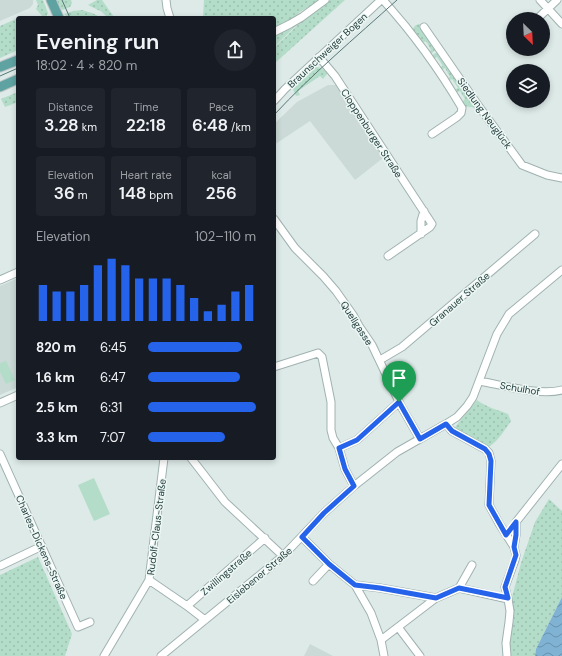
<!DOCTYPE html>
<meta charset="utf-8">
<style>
:root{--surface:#171b24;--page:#20242c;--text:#f1f3f6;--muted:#9ea1a6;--accent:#2563eb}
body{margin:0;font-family:"DM Sans",sans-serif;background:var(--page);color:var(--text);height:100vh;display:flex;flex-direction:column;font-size:15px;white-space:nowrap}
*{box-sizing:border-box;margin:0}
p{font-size:13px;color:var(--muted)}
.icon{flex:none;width:22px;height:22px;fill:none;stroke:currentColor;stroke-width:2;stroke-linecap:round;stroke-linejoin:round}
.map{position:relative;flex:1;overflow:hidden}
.drawer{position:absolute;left:16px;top:16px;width:260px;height:444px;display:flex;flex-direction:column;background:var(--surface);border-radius:4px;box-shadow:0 2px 6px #0003}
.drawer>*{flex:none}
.needle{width:26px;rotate:156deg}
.buttons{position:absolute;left:506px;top:12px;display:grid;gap:8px}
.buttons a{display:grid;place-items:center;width:44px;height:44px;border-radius:50%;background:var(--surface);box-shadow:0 2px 6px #0003;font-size:20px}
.pin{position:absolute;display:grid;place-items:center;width:34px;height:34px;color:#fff;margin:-41px -17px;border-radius:50% 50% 50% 0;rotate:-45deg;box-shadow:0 0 4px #0007}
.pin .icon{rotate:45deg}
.round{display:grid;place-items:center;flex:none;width:42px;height:42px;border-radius:21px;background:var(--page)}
.head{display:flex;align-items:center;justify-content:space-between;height:68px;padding:0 20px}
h1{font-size:22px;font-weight:600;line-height:30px}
.stats{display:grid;grid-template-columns:repeat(3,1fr);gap:6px;height:68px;padding:4px 20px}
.stats div{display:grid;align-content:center;border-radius:4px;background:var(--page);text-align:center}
.stats b{font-size:17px;font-weight:600}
.stats small{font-size:11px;font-weight:400}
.stats p{font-size:11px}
.chart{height:112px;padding:8px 20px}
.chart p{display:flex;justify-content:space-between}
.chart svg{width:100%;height:72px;margin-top:4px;stroke:var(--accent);stroke-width:6}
ul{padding:0 20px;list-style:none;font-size:13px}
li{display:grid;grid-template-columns:64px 48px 1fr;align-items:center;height:30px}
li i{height:10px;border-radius:5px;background:var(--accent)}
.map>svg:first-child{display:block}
</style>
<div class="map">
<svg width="562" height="656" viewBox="0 0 562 656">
<defs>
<pattern id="green-dots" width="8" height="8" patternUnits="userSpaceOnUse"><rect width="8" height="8" fill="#b4ddc9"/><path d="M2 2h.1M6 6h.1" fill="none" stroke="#9abead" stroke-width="1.8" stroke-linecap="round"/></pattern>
<pattern id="water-waves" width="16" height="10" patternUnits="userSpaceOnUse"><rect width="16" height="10" fill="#80b2d4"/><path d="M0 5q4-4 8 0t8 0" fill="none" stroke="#6892ad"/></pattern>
</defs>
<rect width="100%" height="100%" fill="#ddeae8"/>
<!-- built -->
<path fill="#cbdad7" d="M 0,0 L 33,0 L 33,4 L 30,8 L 0,21 Z
M 328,85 L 336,85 L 383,158 L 355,180 L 310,121 L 274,145 L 274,124 L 297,102 Z
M 18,278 L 18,387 L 0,395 L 0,286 Z
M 310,644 L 333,656 L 304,656 Z"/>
<!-- green -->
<path fill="url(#green-dots)" d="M 36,0 L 43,0 L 48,13 L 46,17 L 43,17 L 36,9 L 38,5 Z
M 56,0 L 71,0 L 72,3 L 70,7 L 62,10 Z
M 97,0 L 102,0 L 114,17 L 113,18 L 108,18 L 102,12 L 88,5 Z
M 204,0 L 320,0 L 300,12 L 293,18 L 274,28 L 274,18 L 203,18 Z
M 327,0 L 329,0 L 301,21 L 274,47 L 274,35 Z
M 330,0 L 345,0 L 275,63 L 274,62 L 274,48 L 302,21 Z
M 82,10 L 92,13 L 102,18 L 90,18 L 80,16 L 71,18 L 67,17 L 64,14 L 73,11 Z
M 18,18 L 18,50 L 0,58 L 0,26 Z
M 419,24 L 421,25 L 436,49 L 431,54 L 428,52 L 431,50 L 426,41 L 422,43 L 413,31 C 413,27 415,25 419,24 Z
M 437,52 L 438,52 L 477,108 L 463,106 L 462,102 L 465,99 L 460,91 L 456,93 L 454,90 L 458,88 L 452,79 L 448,81 L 447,79 L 450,77 L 445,68 L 441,70 L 439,68 L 443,66 L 437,57 L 433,59 L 431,56 Z
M 314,67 C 320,67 323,68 327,73 L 327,74 L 323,79 L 320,76 L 298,91 L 300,95 L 296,96 L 292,87 C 298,80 306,71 314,67 Z
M 18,92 L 18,102 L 5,107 L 1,99 Z
M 477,400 C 486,407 498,410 508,414 L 511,421 C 504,431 496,444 485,449 L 452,431 Z
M 549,499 L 562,511 L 562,597 L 536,649 L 535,656 L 510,656 L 510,640 L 514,618 L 512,597 L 521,563 L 535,522 Z
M 38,557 L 72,634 L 65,656 L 0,656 L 0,575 Z"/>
<!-- pitch -->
<path fill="#b4ddc9" d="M 6,361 L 15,380 L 6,384 L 0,372 L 0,363 Z
M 94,478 L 110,514 L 94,521 L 78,485 Z"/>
<!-- water -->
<path fill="url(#water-waves)" d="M 562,597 L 562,656 L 535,656 L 536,649 Z"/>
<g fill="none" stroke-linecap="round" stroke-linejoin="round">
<!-- minor casing -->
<g stroke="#a0b2b0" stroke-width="9">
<path id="minor" d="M 166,0 L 167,8 L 170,18
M 383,0 C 413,33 439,69 462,108 L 461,113 L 457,117 L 432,134
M 540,0 L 562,24
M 537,19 L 557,0
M 424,27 L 480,108 L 522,165 L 547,175 L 562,178
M 274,32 L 290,24 L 302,17 L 325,0
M 319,57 L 335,76 L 430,221 L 432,224 L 430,227 L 388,256
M 274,101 L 285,89 L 381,0
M 274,219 L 295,248 L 323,276 L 336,291 L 353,315 L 359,326 L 372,345 L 401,406 L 420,439
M 421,234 L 421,221 L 424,211
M 0,280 L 18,272
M 380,360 L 402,347 L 535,234
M 274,367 L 318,353 L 322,357 L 331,402 L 331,430 L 333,438 L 339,448 L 345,469 L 354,486
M 479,381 C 502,385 540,396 562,390
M 0,403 L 18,395
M 446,424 L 452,431 L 485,449 L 489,453 L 491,461 L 489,505 L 500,525 L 514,547 L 516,555 L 515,560 L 505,587 L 508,599 L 510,611 L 509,622 L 506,643 L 507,656
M 339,448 L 357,440 L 399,402
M 0,454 L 78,627 L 90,622
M 191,458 L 225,502 L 283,556
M 302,537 L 329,564 L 355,585 L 371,613 L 381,640 L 384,656
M 514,547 L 516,535 L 516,522 L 562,464
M 0,566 L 42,546
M 149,580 L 187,606 L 205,620
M 313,581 L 329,564
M 355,585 L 380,588 L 436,598
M 459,588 L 472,565
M 187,606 L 265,538
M 398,627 L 420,656
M 381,640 L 436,598 L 459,588 L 508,599
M 104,656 L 149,580 L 164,458
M 161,656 L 283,556 L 324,513 L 354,486 L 397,452 L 446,424 L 457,417 L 467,406 L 473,397 L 497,334 L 509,314 L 562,270"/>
</g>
<!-- major casing -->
<g stroke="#bcc4c4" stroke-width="11">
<path id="major" d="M 51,0 L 59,18
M 0,67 L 18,60
M 0,87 L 18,79"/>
</g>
<!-- minor -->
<use href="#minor" stroke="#fff" stroke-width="7"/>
<!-- major -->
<use href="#major" stroke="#5ea3a2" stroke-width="9"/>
<!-- tram -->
<path stroke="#587676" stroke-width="1" d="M 62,0 L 70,18
M 0,76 L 18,68
M 274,115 C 312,74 355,38 397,0"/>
</g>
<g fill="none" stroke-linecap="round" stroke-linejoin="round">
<!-- route casing -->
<g stroke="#fff" stroke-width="8">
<path id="route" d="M 399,402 L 420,439 L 446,424 L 452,431 L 485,449 L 489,454 L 491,461 L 489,505 L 506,535 L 516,522 L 516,535 L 514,547 L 516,555 L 505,587 L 508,598 L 459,588 L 436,598 L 380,588 L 355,585 L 329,564 L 302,537 L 324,513 L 354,486 L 345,469 L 339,448 L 357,440 Z"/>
</g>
<!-- route -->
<use href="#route" stroke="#2563eb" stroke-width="5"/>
</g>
<g text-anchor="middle" stroke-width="3" stroke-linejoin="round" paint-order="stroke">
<!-- street labels -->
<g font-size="10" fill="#1e3a3a" stroke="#edf7f4">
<text transform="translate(327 50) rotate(-43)" y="4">Braunschweiger Bogen</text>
<text transform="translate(485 113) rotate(54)" y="4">Siedlung Neuglück</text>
<text transform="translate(372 133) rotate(57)" y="4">Cloppenburger Straße</text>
<text transform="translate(459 299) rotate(-41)" y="4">Granauer Straße</text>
<text transform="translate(357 323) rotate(57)" y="4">Quellgasse</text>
<text transform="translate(520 388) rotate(10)" y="4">Schulhof</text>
<text transform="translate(156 527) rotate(-83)" y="4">Rudolf-Claus-Straße</text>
<text transform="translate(42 547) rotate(66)" y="4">Charles-Dickens-Straße</text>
<text transform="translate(226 572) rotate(-41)" y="4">Zwillingstraße</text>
<text transform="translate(259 575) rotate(-40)" y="4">Eislebener Straße</text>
</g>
</g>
</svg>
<div class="buttons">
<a><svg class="needle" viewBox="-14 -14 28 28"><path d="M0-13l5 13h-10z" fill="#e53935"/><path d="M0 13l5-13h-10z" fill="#9ea1a6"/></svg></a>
<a><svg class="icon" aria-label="layers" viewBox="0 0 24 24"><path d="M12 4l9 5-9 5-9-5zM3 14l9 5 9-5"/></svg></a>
</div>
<div class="pin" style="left:399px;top:402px;background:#1e9e55"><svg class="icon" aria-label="arrive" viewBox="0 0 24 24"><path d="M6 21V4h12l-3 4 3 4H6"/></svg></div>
<section class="drawer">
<div class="head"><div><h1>Evening run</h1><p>18:02 · 4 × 820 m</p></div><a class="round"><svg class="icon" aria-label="share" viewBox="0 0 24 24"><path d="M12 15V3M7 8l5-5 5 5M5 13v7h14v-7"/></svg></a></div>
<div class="stats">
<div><p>Distance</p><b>3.28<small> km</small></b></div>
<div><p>Time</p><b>22:18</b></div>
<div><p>Pace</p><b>6:48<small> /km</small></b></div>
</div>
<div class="stats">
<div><p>Elevation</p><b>36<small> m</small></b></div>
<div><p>Heart rate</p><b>148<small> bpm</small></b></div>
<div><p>kcal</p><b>256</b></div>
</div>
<div class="chart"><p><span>Elevation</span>102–110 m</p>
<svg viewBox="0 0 160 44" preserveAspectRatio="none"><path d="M5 44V22M15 44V26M25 44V26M35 44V22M45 44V10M55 44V6M65 44V10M75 44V18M85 44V18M95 44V18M105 44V22M115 44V30M125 44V38M135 44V34M145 44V26M155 44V22"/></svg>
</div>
<ul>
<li><b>820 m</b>6:45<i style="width:87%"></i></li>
<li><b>1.6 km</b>6:47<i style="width:85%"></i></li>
<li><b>2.5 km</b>6:31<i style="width:100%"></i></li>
<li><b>3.3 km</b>7:07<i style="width:71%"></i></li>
</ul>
</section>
</div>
